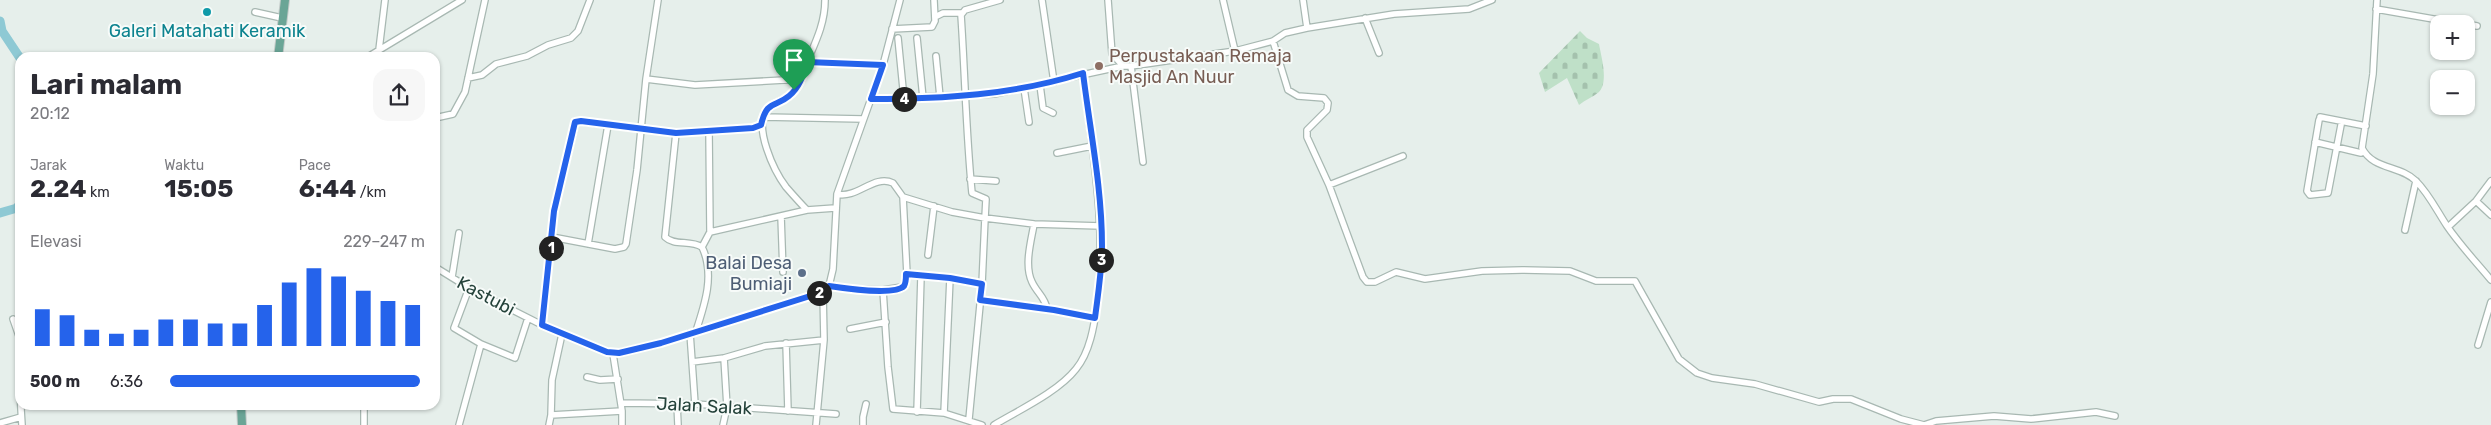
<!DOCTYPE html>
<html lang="id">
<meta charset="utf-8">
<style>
:root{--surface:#fff;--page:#f7f7f7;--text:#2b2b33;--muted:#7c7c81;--accent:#2563eb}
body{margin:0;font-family:Rubik,sans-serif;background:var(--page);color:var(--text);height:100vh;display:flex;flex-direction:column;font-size:19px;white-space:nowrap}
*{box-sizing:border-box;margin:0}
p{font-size:16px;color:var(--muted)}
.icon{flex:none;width:28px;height:28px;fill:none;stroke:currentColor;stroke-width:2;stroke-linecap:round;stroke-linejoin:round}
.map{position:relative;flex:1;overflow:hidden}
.sheet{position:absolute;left:15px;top:52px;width:425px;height:358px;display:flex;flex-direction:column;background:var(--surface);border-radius:15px;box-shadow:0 1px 4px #0004}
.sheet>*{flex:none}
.controls{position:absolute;left:2430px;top:15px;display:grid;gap:10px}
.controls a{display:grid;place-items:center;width:45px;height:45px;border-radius:10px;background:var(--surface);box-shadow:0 1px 4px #0004;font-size:25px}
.pin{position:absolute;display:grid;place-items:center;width:42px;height:42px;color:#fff;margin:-51px -21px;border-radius:50% 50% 50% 0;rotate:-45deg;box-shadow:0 0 5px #0007}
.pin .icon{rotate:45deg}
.km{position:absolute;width:25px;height:25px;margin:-12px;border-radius:50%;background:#222;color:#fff;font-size:14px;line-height:25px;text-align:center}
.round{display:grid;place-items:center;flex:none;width:52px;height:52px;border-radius:15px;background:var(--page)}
.headline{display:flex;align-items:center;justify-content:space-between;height:85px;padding:0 15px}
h1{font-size:28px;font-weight:700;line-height:38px}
.figures{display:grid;grid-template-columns:repeat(3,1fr);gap:8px;height:85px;padding:5px 15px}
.figures div{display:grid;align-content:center}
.figures b{font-size:25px;font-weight:700}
.figures small{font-size:14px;font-weight:400}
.figures p{font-size:14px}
.chart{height:140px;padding:10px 15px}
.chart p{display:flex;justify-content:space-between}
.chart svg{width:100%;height:90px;margin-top:5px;stroke:var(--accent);stroke-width:6}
ul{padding:0 15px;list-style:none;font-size:16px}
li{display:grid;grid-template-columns:80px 60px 1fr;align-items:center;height:38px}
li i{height:12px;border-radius:6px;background:var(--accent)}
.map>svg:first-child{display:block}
</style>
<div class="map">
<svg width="2491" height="425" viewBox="0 0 2491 425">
<defs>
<pattern id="cemetery-stones" width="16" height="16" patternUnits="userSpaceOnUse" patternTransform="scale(1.25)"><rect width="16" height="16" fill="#bfe0c8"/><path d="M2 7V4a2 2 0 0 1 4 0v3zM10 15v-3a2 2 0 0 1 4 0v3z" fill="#a4c1ad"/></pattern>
</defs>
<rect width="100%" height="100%" fill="#e6efeb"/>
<!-- cemetery -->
<path fill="url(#cemetery-stones)" d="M 1580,31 L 1587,38 L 1599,44 C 1601,56 1609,82 1599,92 C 1593,97 1585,100 1579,105 L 1567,78 L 1545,92 L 1539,73 Z"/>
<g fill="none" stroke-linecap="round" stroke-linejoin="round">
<!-- river -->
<path stroke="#8ec9d4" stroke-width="9" d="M 0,21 L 2,31 L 20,58
M 0,213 L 17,208 L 20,203"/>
<!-- minor casing -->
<g stroke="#a8b8b2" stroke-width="8">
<path id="minor" d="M 1042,0 L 1054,82
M 1108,0 L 1112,54 L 1123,66
M 1303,0 L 1307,28
M 2377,0 L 2373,74 L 2362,148 C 2373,170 2400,165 2416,181 C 2429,194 2437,211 2447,226 C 2460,245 2476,262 2491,280
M 2376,9 L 2462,24
M 255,12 L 282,18
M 935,17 L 943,13 L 962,13
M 1365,18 L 1379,53
M 2466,24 L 2477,26
M 892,29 L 932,27 L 935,21 L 934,0
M 898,38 L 904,99
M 917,38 L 923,98
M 1273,41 L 1288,90 L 1298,96 L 1324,98 L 1328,103 L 1327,110 L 1307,130 L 1307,137 L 1329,185 L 1363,277 L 1367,282 L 1375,282 L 1396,272 L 1425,279 L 1482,271 L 1522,270 L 1570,271 L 1596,281 L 1635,281 L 1679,359 L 1697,373 L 1712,378 L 1755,384 L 1819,402 L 1833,399 L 1851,399 L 1901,419 L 1924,425 L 1936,421 L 1994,416 L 2031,419 L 2096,412 L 2115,416
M 1235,51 L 1273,41 L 1285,33 L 1307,28 L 1394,14 L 1469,9 L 1492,0
M 936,56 L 940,97
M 366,58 L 462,0
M 378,58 L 385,0
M 807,62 C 816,41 825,23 825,0
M 1131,66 L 1143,162
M 468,78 L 482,75 L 496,64 L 527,56 L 548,45 L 571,38 L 578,31 L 590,0
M 646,79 L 695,85 L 802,79
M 1040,85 L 1043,108 L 1053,113
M 1024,88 L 1029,122
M 871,99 L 994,94 L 1123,66 L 1131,66 L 1235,51 L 1223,0
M 763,117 L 863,119
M 2320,117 L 2366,126
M 435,118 L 453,114 L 465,92 L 485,0
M 2319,120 L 2307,191 L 2310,195 L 2328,193 L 2341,125
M 709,131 L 710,232
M 676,133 L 665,237 C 674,246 690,240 702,247
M 2315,142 L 2361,153
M 1057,153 L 1092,146
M 970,179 L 996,181
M 1329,185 L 1403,156
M 837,194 C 857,199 874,174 893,183 L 903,197
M 2476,201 L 2491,215
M 835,208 L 807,210 C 800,203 793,195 786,187 C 774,171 753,127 767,109 C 772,102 779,102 787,98 C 799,91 803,74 807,62 L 883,65
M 781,216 L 783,272
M 2448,227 L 2476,201 L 2491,181
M 2405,230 L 2416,181
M 552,237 L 615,249 L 624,247 L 626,244 L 637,170 L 646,79 L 658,0
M 588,244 L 608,125
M 928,255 L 934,206
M 435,267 L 469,288 L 542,325 L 613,354 L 661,343 L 823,292 L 829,286 L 833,269 L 837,194 L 883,65 L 900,0
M 907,274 L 903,197 L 952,212 L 985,218 L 986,199 L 972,193 C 966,133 965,74 961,15 L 965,10 L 1000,0
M 452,277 L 459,233
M 829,286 L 849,289 L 883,290 L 888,367 L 893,409 L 944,413 L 982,425
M 883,290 L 902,287 L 905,283 L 907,274 L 950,278 L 982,284 L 985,218 L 1034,224
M 980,300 L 1054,310 L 1095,318
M 1047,309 C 1045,297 1037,293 1032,282 C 1024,265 1031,242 1034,224 L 1101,226
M 13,319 L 20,339
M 542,325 L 554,211 L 576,121 L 676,133 L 753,128 L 761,125
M 850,329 L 886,322
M 696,331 C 705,304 715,274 702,247 L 710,232 L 807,210
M 690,333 L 695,404
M 562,334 L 552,380 L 551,415 L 622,411 L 613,354
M 786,343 L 788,411
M 481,344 L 515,358 L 528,318
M 2478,345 L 2491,302
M 692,362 L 724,358
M 587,377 L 600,380 L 618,379
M 20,393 L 22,425
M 622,403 L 695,404 L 836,414
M 677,404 L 678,425
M 364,405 L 364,425
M 622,411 L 622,425
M 917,412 L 921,276
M 944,413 L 950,278
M 969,419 L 982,284
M 0,423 L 21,417
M 459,425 L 481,344 L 454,328 L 469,288
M 549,425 L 551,415
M 723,425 L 727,407 L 724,358 L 765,346 L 824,340
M 816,425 L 824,340 L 823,292
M 863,425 L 863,417 L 866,404
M 994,425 C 1019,410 1058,392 1076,369 C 1090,352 1094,326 1097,305 C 1107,226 1092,151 1083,73"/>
</g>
<!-- major casing -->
<g stroke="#c2cac8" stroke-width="10">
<path id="major" d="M 278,58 L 285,0
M 241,405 L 242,425"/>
</g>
<!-- minor -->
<use href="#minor" stroke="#fff" stroke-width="5.5"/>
<!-- major -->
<use href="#major" stroke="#6aa596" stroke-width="8"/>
</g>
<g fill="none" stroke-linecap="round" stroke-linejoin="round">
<!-- route casing -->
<g stroke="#fff" stroke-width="10">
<path id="route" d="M 807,62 L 883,65 L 871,99 C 943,99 1014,95 1083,73 C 1090,130 1102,188 1102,246 C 1102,270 1098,294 1095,318 L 1054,310 L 980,300 L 982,284 L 950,278 L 906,274 C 906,278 906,283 904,286 C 895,296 842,288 829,286 L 823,292 L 661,343 L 619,353 L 607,352 L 542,325 L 554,211 L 575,122 L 581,121 L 676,133 L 753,128 L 761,125 C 767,99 775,108 789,96 C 800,87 803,75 807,62 Z"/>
</g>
<!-- route -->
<use href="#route" stroke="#2563eb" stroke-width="6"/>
</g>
<!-- markers -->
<circle fill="#0f9aa8" stroke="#f7fbf9" stroke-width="2" cx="207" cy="12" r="5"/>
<circle fill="#8d6e63" stroke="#f7fbf9" stroke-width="2" cx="1099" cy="66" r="5"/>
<circle fill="#5c6f8a" stroke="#f7fbf9" stroke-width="2" cx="802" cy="273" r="5"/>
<g text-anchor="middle" stroke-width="4" stroke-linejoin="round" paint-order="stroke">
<!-- culture labels -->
<g font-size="18" fill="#0d838f" stroke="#f7fbf9">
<text x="207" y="37">Galeri Matahati Keramik</text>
</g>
<!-- education labels -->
<g font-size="18" fill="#785e54" stroke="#f7fbf9" text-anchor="start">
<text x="1109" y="62">Perpustakaan Remaja<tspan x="1109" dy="21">Masjid An Nuur</tspan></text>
</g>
<!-- service labels -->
<g font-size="18" fill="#4e5e75" stroke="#f7fbf9" text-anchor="end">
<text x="792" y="269">Balai Desa<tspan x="792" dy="21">Bumiaji</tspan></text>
</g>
<!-- street labels -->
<g font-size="18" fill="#24423a" stroke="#f7fbf9">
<text transform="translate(486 296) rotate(28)" y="6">Kastubi</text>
<text transform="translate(704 406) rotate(3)" y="6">Jalan Salak</text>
</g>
</g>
</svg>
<div class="controls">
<a>+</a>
<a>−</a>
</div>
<div class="pin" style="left:794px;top:90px;background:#1e9e55"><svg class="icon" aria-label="arrive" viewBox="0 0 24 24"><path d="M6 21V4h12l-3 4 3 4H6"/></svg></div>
<b class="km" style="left:551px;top:248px">1</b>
<b class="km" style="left:819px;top:293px">2</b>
<b class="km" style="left:1101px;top:260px">3</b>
<b class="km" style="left:904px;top:99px">4</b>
<section class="sheet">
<div class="headline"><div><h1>Lari malam</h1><p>20:12</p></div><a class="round"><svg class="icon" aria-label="share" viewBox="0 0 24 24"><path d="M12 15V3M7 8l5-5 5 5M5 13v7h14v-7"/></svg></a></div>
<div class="figures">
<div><p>Jarak</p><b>2.24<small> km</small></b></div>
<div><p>Waktu</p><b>15:05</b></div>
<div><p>Pace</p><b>6:44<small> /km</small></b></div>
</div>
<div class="chart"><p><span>Elevasi</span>229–247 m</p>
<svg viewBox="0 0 160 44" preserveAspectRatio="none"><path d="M5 44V26M15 44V29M25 44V36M35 44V38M45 44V36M55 44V31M65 44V31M75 44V33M85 44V33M95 44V24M105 44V13M115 44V6M125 44V10M135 44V17M145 44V22M155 44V24"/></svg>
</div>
<ul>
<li><b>500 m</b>6:36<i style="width:98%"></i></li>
</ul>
</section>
</div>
